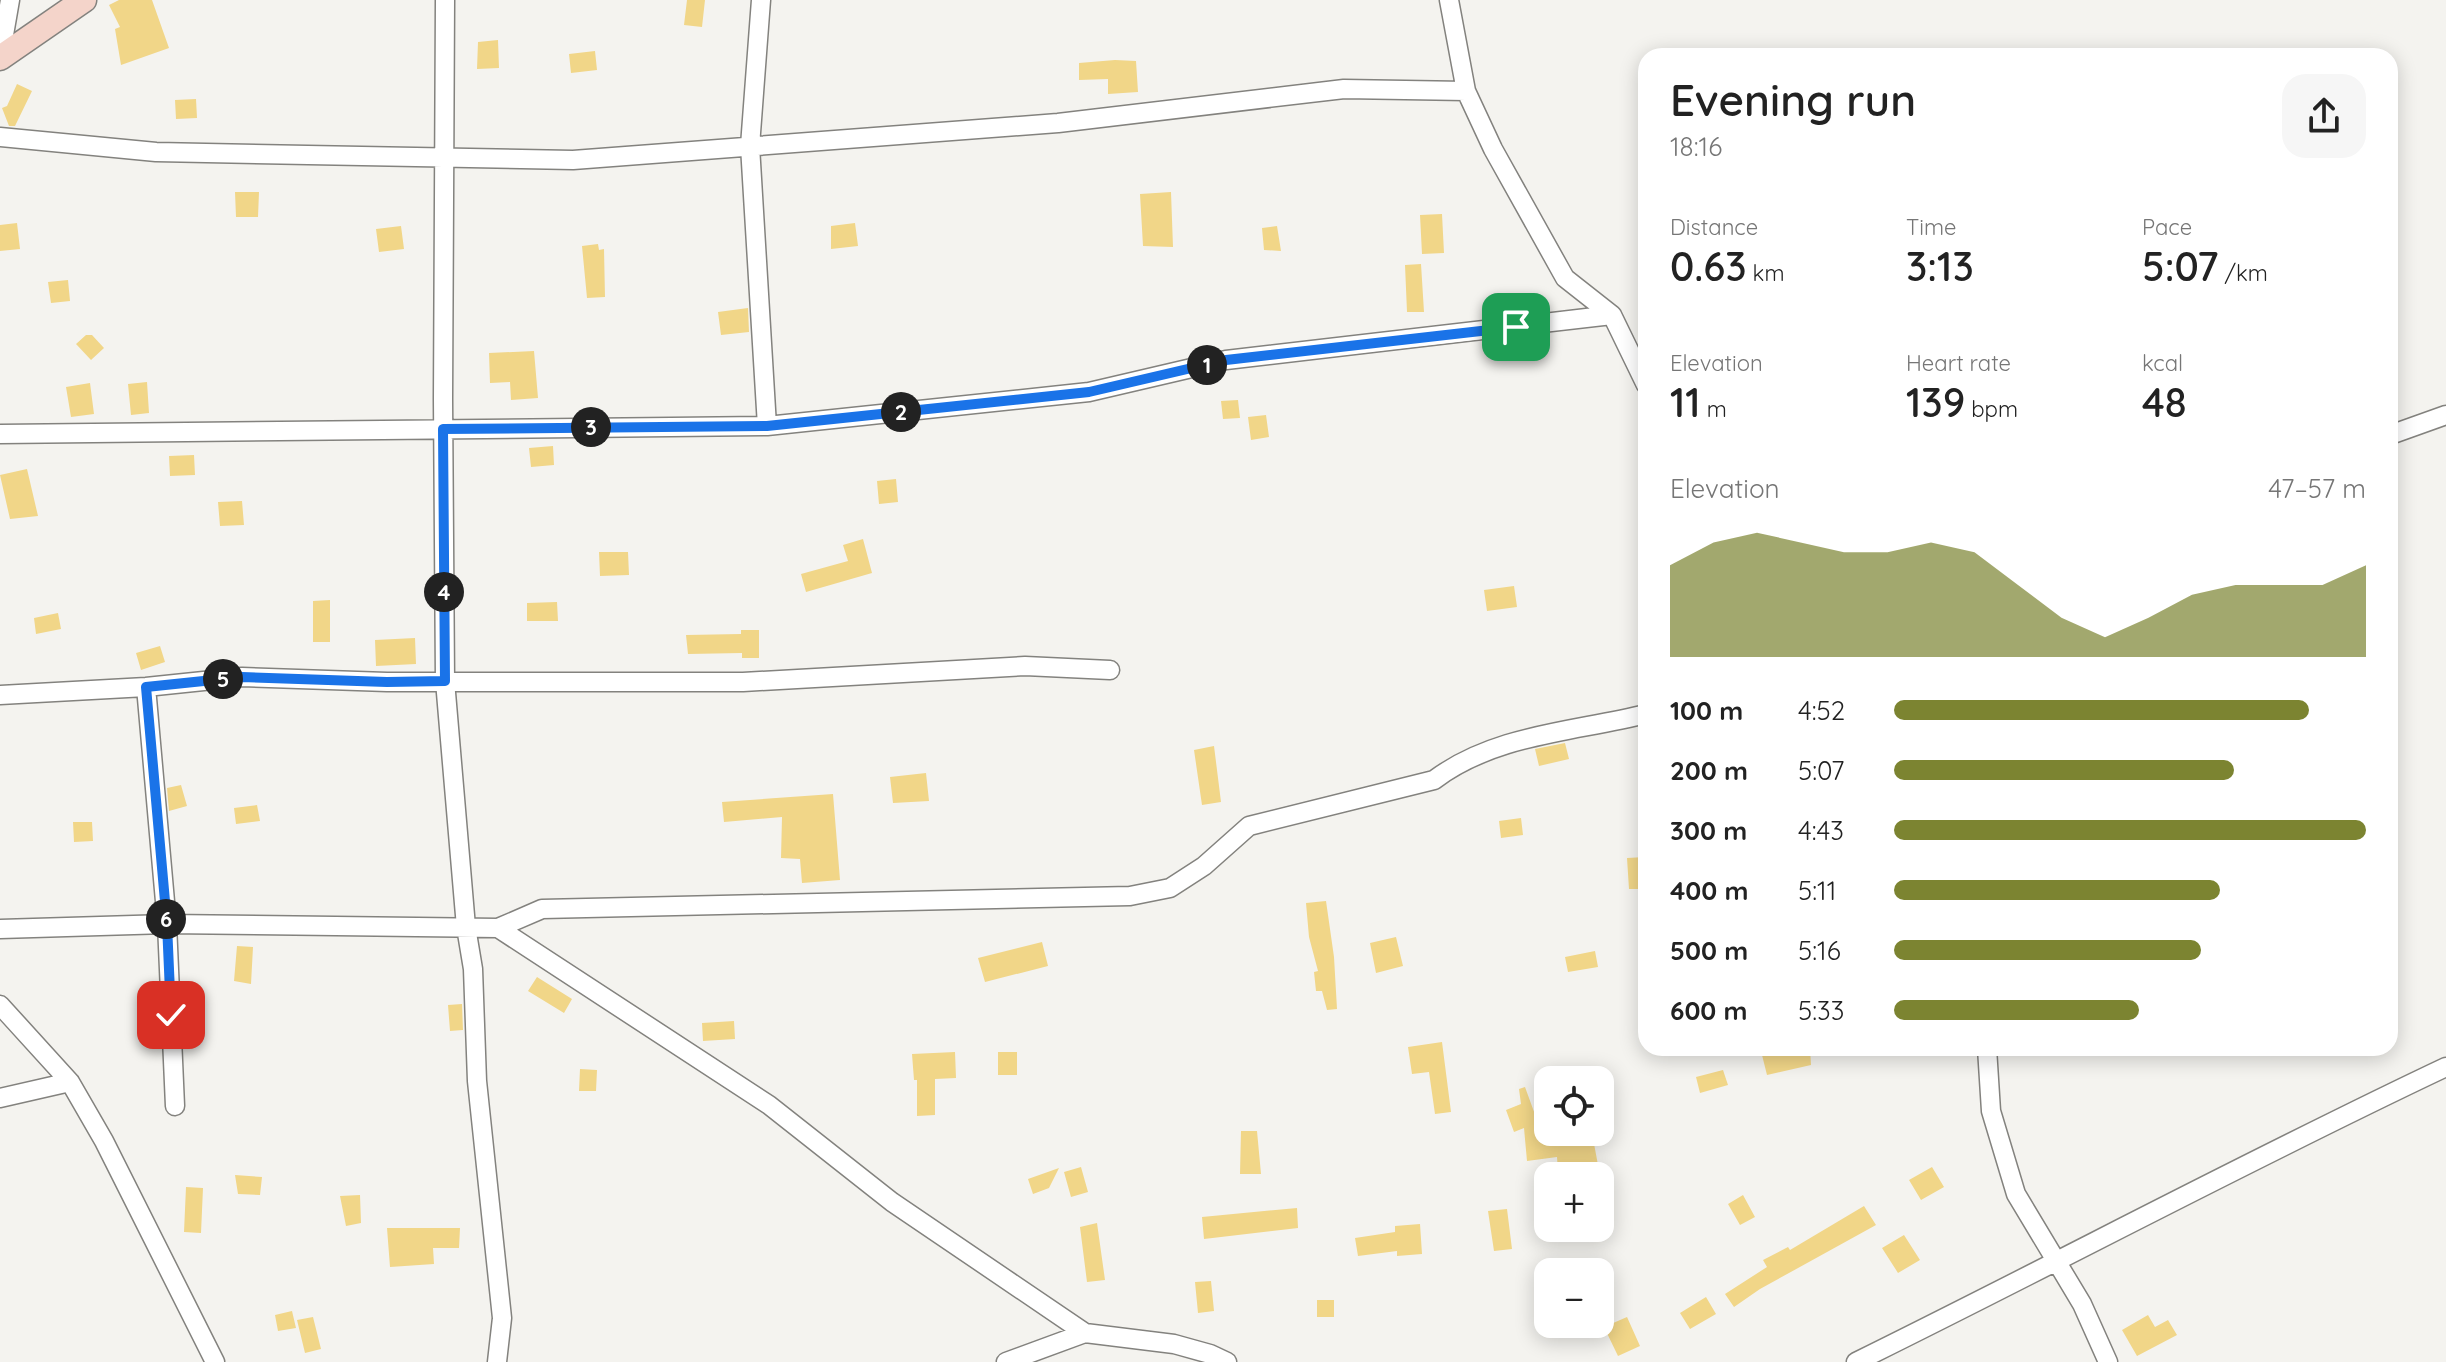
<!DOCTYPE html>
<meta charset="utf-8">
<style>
:root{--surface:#fff;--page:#f6f6f6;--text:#222;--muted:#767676;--accent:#7c8431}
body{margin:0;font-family:Quicksand,sans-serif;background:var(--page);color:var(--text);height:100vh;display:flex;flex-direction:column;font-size:30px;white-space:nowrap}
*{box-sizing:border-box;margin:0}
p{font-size:26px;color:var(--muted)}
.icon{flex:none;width:44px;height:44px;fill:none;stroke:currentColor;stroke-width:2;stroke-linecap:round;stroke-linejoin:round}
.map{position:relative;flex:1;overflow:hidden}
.side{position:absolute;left:1638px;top:48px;width:760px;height:1008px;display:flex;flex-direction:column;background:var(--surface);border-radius:24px;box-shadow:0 4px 20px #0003}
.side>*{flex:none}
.controls{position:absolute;left:1534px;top:1066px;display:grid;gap:16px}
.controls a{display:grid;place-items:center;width:80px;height:80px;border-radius:16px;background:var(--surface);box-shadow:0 4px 20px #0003;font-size:40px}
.pin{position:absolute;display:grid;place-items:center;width:68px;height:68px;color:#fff;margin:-34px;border-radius:16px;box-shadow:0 4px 12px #0006}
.km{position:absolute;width:40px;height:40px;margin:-20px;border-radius:50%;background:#222;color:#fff;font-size:22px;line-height:40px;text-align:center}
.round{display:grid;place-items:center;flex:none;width:84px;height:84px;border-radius:24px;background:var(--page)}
.head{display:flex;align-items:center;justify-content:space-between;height:136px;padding:0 32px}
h1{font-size:44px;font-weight:600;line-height:60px}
.metrics{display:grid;grid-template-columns:repeat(3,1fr);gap:12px;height:136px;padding:8px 32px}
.metrics div{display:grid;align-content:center}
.metrics b{font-size:40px;font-weight:600}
.metrics small{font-size:22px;font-weight:400}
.metrics p{font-size:22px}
.chart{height:224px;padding:16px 32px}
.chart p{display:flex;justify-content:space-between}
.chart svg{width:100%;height:144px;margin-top:8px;fill:var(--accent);opacity:.7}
ul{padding:0 32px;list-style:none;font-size:26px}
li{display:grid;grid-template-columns:128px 96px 1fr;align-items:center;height:60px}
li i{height:20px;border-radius:10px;background:var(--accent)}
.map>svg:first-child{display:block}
</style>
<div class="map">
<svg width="2446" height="1362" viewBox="0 0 2446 1362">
<rect width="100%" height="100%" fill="#f4f3ef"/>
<!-- building -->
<path fill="#f1d688" d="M 119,0 L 152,0 L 169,48 L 121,65 L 115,29 L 120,27 L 109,5 Z
M 687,0 L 705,0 L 702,27 L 684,25 Z
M 498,40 L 499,68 L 477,69 L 478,42 Z
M 595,51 L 597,70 L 571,73 L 569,54 Z
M 1115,60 L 1136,61 L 1138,92 L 1108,94 L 1108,79 L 1079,80 L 1079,63 Z
M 17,84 L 32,91 L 15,126 L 9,126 L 2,108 L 7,106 Z
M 196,99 L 197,118 L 176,119 L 175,100 Z
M 235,192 L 259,192 L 258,217 L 236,217 Z
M 1171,192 L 1173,247 L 1143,246 L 1140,194 Z
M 1442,214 L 1444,253 L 1422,254 L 1420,215 Z
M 17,223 L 20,249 L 0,251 L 0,225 Z
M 855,223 L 858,246 L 831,249 L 831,226 Z
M 401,226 L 404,249 L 379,252 L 376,229 Z
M 1277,226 L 1281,251 L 1264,250 L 1262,228 Z
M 598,244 L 599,250 L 604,249 L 605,297 L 587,298 L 582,246 Z
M 1421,264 L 1424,312 L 1407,312 L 1405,265 Z
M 68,280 L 70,301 L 51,303 L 48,282 Z
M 748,308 L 749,332 L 721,335 L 718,312 Z
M 86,335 L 92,335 L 104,348 L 91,360 L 76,344 Z
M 534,351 L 538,398 L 511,400 L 510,382 L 490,383 L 489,353 Z
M 147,382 L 149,413 L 131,415 L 128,384 Z
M 90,383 L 94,414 L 71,417 L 66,387 Z
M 1238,400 L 1240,418 L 1223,419 L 1221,401 Z
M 1266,415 L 1269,437 L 1251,440 L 1248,417 Z
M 553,446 L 554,465 L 531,467 L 529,448 Z
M 194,455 L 195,475 L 170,476 L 169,456 Z
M 27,469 L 38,516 L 10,519 L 0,475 Z
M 896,479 L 898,502 L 879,504 L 877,481 Z
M 242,501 L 244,525 L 220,526 L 218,502 Z
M 863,539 L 872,573 L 806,592 L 801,574 L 848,561 L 843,545 Z
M 599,552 L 628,552 L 629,575 L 600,576 Z
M 1514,586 L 1517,607 L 1487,611 L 1484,590 Z
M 330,600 L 330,642 L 313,642 L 313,601 Z
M 557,602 L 558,621 L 527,621 L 527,603 Z
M 58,613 L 61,629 L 36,634 L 34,618 Z
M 741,630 L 759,630 L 759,658 L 742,658 L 742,653 L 688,654 L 686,635 L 741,634 Z
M 415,638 L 416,664 L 376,666 L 375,640 Z
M 160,646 L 165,662 L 141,670 L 136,653 Z
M 1565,743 L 1569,759 L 1539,766 L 1535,749 Z
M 1214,746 L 1221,802 L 1202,805 L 1194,750 Z
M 926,773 L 929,801 L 893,803 L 890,777 Z
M 181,785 L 187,806 L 169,811 L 167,788 Z
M 833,794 L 840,880 L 802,883 L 800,859 L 781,858 L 782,817 L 724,822 L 722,802 Z
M 257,805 L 260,821 L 236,824 L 234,808 Z
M 1521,818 L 1523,835 L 1501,838 L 1499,821 Z
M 73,822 L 92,822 L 93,841 L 74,842 Z
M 1645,857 L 1645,889 L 1629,889 L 1627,858 Z
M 1326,901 L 1334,957 L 1337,1009 L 1327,1010 L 1322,991 L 1316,991 L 1314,972 L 1318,971 L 1309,937 L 1306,903 Z
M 1396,937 L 1403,966 L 1376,973 L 1370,943 Z
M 1042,942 L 1048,966 L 985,982 L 978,958 Z
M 237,946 L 253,947 L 251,984 L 234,981 Z
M 1595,951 L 1598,967 L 1568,972 L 1565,957 Z
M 537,977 L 572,999 L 564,1013 L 528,991 Z
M 462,1004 L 463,1030 L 450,1031 L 448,1005 Z
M 734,1021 L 735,1039 L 703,1041 L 702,1023 Z
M 1442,1042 L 1451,1112 L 1435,1114 L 1429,1072 L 1412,1074 L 1408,1047 Z
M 1790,1048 L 1810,1048 L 1811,1065 L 1767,1075 L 1762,1055 Z
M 955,1052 L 956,1078 L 935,1079 L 935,1115 L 917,1116 L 917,1080 L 914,1080 L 912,1054 Z
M 998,1052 L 1017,1052 L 1017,1075 L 998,1075 Z
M 580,1069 L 597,1070 L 596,1091 L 579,1091 Z
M 1723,1070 L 1728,1085 L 1700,1093 L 1696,1077 Z
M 1525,1087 L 1545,1142 L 1592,1133 L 1598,1165 L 1558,1172 L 1557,1157 L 1527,1161 L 1524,1128 L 1514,1132 L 1506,1110 L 1521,1104 L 1519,1089 Z
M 1241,1131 L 1257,1131 L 1261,1174 L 1240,1174 Z
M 1081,1167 L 1088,1192 L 1071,1197 L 1064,1172 Z
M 1932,1167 L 1944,1187 L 1921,1200 L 1909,1180 Z
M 1059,1168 L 1049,1188 L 1033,1194 L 1028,1179 Z
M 235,1175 L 262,1177 L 260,1195 L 238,1194 Z
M 186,1187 L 203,1188 L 201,1233 L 184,1232 Z
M 360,1195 L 361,1223 L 346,1226 L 340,1196 Z
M 1743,1195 L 1755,1217 L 1740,1225 L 1728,1204 Z
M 1864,1206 L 1876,1225 L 1760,1289 L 1734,1307 L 1725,1294 L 1767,1267 L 1763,1260 L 1788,1247 L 1790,1250 Z
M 1297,1208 L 1298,1228 L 1204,1239 L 1202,1217 Z
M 1507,1209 L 1512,1249 L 1494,1251 L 1488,1211 Z
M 1097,1223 L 1105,1280 L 1087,1282 L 1080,1227 Z
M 1420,1224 L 1422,1254 L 1397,1256 L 1397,1251 L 1358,1256 L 1355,1238 L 1395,1232 L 1395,1226 Z
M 387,1228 L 460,1228 L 459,1248 L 433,1248 L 434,1264 L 390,1267 Z
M 1904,1235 L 1920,1260 L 1898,1273 L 1882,1248 Z
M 1211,1281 L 1214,1311 L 1198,1313 L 1195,1282 Z
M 1706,1297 L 1716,1314 L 1690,1329 L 1680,1313 Z
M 1317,1300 L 1334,1300 L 1334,1317 L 1317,1317 Z
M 292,1311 L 296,1328 L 278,1331 L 275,1315 Z
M 2148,1315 L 2155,1327 L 2168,1320 L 2177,1335 L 2137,1356 L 2122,1330 Z
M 313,1317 L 321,1349 L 305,1353 L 297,1320 Z
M 1627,1317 L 1640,1346 L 1618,1356 L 1604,1327 Z"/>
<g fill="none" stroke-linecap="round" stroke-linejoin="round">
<!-- street casing -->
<g stroke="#83827e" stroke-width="21">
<path id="street" d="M 445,0 L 443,399 L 445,681 L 466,927 L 473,969 L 477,1081 L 502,1318 L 497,1362
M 761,0 L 750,146 L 767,426
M 1449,0 L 1466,91 L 1493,149 L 1565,278 L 1612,315 L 1646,385
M 0,58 L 10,0
M 0,137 L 156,152 L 573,160 L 1058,123 L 1344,89 L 1466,91
M 0,434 L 767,426 L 1089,392 L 1226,360 L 1612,315
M 2390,435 L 2446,415
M 146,687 L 167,924 L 175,1106
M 0,695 L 146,687 L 242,677 L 387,682 L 743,682 L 1025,666 L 1110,670
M 498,928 L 769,1105 L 892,1202 L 1085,1333 L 1174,1344 L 1210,1354 L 1227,1362
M 0,929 L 167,924 L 498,928 L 542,909 L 1130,896 L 1170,888 L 1204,866 L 1249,826 L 1434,780 C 1495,734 1574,732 1646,714
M 0,1005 L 70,1082 L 104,1141 L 215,1362
M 1987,1048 L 1991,1111 L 2016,1194 L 2082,1304 L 2108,1362
M 0,1098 L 70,1082
M 1006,1362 L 1085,1333
M 1856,1362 C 2053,1265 2247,1161 2446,1067"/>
</g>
<!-- secondary casing -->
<g stroke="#83827e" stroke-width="27">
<path id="secondary" d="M 0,58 L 84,0"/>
</g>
<!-- street -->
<use href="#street" stroke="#fff" stroke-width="18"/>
<!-- secondary -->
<use href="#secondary" stroke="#f4d4ca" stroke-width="24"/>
</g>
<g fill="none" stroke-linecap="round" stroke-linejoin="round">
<!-- route casing -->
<g stroke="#fff" stroke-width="16">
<path id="route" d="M 171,1015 L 167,924 L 146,687 L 242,677 L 387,682 L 445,681 L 443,429 L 767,426 L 1089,392 L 1226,360 L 1516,327"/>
</g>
<!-- route -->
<use href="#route" stroke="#1a73e8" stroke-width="10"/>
</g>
</svg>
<div class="controls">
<a><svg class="icon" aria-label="locate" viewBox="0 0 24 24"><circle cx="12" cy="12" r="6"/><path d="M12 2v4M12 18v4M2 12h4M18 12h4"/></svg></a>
<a>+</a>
<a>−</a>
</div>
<div class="pin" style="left:1516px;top:327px;background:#1e9e55"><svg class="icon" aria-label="arrive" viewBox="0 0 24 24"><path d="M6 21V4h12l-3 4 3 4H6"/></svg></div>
<div class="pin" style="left:171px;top:1015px;background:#d93025"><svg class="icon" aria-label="check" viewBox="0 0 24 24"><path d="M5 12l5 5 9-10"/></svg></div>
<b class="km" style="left:1207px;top:365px">1</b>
<b class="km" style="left:901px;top:412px">2</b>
<b class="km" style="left:591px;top:427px">3</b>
<b class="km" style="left:444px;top:592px">4</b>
<b class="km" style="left:223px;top:679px">5</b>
<b class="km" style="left:166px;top:919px">6</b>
<section class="side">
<div class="head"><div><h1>Evening run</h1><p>18:16</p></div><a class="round"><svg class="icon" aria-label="share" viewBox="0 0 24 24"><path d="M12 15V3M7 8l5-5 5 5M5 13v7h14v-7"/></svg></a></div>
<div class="metrics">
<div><p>Distance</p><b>0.63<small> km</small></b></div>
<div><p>Time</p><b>3:13</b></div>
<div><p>Pace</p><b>5:07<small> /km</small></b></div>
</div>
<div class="metrics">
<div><p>Elevation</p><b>11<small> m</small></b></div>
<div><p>Heart rate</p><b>139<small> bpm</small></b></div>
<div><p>kcal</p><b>48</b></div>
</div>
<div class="chart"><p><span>Elevation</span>47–57 m</p>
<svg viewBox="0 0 160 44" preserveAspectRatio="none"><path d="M0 44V16L10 9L20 6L30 9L40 12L50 12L60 9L70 12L80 22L90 32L100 38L110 32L120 25L130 22L140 22L150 22L160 16V44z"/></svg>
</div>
<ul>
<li><b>100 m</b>4:52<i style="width:88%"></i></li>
<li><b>200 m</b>5:07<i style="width:72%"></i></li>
<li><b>300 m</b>4:43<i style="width:100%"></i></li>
<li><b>400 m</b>5:11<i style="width:69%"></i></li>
<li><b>500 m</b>5:16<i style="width:65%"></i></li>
<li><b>600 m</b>5:33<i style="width:52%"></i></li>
</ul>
</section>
</div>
